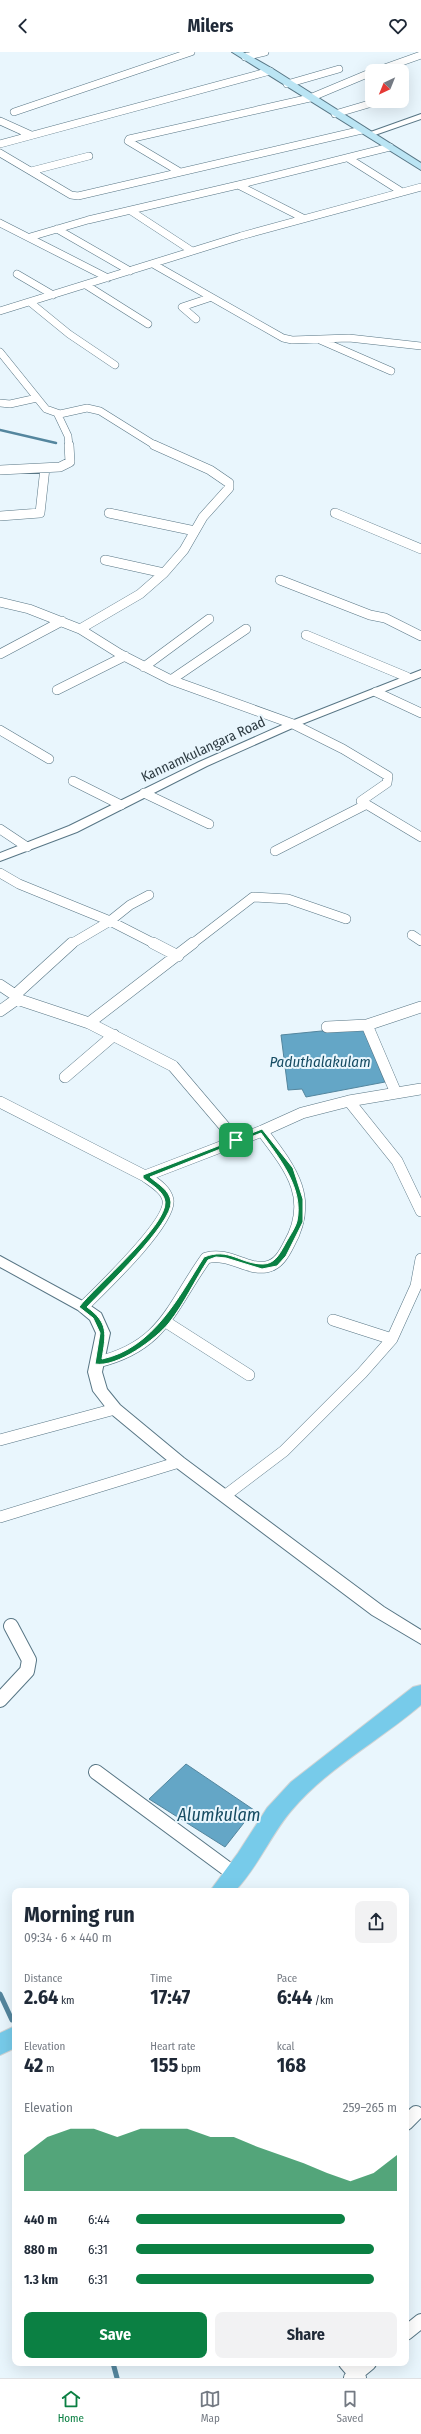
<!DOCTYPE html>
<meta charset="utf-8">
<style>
:root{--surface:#fff;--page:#f2f2f3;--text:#1f2937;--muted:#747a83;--line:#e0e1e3;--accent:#0b8043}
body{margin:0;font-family:"Fira Sans Condensed",sans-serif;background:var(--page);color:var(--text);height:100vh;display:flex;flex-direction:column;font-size:15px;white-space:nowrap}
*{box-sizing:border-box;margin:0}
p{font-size:13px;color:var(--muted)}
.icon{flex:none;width:22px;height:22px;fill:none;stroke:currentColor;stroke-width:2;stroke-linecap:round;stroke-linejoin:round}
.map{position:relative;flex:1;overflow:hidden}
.details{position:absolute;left:12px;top:1836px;width:397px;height:478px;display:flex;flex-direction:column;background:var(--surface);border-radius:8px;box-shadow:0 4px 16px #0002}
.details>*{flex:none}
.needle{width:26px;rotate:223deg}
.fabs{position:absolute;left:365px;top:12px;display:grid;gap:8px}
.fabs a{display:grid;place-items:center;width:44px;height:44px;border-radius:8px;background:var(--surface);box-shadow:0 4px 16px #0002;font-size:20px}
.pin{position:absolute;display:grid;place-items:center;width:34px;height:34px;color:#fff;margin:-17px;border-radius:8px;box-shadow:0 2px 6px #0006}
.round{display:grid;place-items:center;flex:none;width:42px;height:42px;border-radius:8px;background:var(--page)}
.headline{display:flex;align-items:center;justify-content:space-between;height:68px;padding:0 12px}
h1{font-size:22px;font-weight:700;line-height:30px}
.figures{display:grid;grid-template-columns:repeat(3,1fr);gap:6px;height:68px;padding:4px 12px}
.figures div{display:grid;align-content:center}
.figures b{font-size:20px;font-weight:700}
.figures small{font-size:11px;font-weight:400}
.figures p{font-size:11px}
.chart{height:112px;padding:8px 12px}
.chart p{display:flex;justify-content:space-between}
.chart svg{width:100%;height:72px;margin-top:4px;fill:var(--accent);opacity:.7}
.action{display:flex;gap:8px;margin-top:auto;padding:8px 12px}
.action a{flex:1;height:46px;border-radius:8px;background:var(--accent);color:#fff;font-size:16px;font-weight:700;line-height:46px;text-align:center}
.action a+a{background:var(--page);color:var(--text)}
ul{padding:0 12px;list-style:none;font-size:13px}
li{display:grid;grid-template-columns:64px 48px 1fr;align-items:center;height:30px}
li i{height:10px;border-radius:5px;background:var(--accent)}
header{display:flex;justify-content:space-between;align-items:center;height:52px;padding:0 12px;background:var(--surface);font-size:18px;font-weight:700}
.tabs{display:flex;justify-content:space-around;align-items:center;height:56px;border-top:1px solid var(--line);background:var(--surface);font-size:11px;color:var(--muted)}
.tabs a{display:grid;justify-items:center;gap:2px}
.tabs .active{color:var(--accent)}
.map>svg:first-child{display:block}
</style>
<header><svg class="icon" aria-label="back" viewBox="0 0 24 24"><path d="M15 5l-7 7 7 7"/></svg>Milers<svg class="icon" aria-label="heart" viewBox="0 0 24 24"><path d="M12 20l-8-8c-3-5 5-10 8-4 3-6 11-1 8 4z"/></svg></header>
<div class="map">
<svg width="421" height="2326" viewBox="0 0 421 2326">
<rect width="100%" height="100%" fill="#e9f6fd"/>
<!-- water -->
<path fill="#64a6c6" stroke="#54869e" d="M 362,975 L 385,1030 L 306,1045 L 302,1037 L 288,1038 L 281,983 Z
M 186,1712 L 254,1758 L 225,1795 L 149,1747 Z"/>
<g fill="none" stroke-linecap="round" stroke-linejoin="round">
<!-- stream-far1 -->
<path stroke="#54869e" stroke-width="2.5" d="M 0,378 L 56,391"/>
<!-- stream -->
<path stroke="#54869e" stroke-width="5" d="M 0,1942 L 12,1968
M 113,2311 L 117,2326"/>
<!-- minor-far3 casing -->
<g stroke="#587685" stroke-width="8">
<path id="minor-far3" d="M 245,5 L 265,0
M 376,19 L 421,3
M 287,32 L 339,17
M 14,60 L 191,0
M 335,62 L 379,49
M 0,69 L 31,83
M 0,92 L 270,19
M 0,101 L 71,143 L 78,144 L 362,78
M 348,106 L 402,140
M 31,119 L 89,104
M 180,120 L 128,89 L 129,87 L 310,46 L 372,20
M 238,133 L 390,95
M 131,159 L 192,199
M 0,171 L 108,226
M 57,177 L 130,219
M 30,185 L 88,168 L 238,133 L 303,166
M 153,212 L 283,286 L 292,288 L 349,286 L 421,294
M 17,222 L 53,243
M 86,233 L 148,272
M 31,251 L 69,282 L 115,313
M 0,259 L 241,184 L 421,135
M 196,267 L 182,255 L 209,246
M 320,288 L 391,319
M 0,300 L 46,357 L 60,362 L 87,356 L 100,359 L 156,394
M 0,351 L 10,352 L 37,346
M 58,363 L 68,384 L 69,394"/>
</g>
<!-- minor-far2 casing -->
<g stroke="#587685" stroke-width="10">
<path id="minor-far2" d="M 0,418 L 60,415 L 70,410 L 69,393
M 109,461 L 195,479
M 335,461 L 421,497
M 0,464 L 40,461 L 45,416
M 105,508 L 164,521
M 280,528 L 370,563 L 385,566 L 421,584
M 0,550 L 29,557 L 80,577 L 120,602 L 171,628 L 293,672 L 343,697 L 388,724 L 387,731 L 361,749 L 421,785
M 80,577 L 140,542 L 164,521 L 184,498 L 203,465 L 229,436 L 229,431 L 210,418 L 154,393
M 306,583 L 407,625
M 0,602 L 62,569
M 144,615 L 209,567
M 171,628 L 246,577
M 57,638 L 125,604
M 376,640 L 421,661
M 0,678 L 49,707
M 73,729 L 121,753
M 144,741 L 209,772
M 0,777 L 27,795
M 275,799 L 365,753
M 0,821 L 19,832 L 110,869 L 130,853 L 149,843
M 412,883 L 421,889
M 71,892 L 110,869 L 155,892
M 192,892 L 253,845 L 288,847 L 346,867"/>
</g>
<!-- minor-far1 casing -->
<g stroke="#587685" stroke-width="12">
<path id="minor-far1" d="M 153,891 L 178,904
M 0,933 L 15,943 L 17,947 L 0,959
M 15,943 L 72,891
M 17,947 L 89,971 L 193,891
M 89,971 L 173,1014 L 236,1088
M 367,973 L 396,1041
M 327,975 L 367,973 L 421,955
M 65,1025 L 114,983
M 349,1049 L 421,1037
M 0,1050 L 145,1124
M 83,1255 C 100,1238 172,1170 168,1148 C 166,1137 153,1130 145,1124 L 262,1079 L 302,1061 L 349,1049 L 397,1109 L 421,1159
M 333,1268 L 392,1287
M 166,1270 L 249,1323
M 98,1310 C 164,1294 171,1255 206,1206 C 230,1200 245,1218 266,1215 C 278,1213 284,1202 289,1192 C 315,1146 290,1116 262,1079
M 0,1388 L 115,1357
M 226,1443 L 284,1399 L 362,1321 L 392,1287 L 416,1234 L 421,1207
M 0,1465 L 179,1410"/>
</g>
<!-- minor casing -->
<g stroke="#587685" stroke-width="16">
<path id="minor" d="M 0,1648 L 27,1619 L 29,1608 L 11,1574
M 96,1720 L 237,1824
M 406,2071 L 416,2061
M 406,2281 L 421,2269
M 346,2311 L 359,2326
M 351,2326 L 369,2311"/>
</g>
<!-- tertiary casing -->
<g stroke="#587685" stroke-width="2">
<path id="tertiary" d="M 421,62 L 421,67 L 372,84 L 365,82 Z
M 421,618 L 421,625 L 297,674 L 207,714 L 77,780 L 0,809 L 0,801 L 69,774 L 199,710 L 289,670 Z
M 0,1204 L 88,1252 L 101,1261 L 110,1281 L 102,1320 L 107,1337 L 120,1353 L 184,1406 L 310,1500 L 384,1555 L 421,1578 L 421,1592 L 372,1563 L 174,1414 L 110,1361 L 93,1339 L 88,1320 L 96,1281 L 90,1268 L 78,1258 L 0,1215 Z"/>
</g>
<!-- secondary casing -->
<g stroke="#587685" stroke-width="2">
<path id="secondary" d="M 232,0 L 243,0 L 273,17 L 421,111 L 421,118 Z"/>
</g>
<!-- primary casing -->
<g stroke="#d1d4d5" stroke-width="2">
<path id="primary" d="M 421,1633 L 421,1653 C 379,1689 327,1716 291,1759 C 270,1784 258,1815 235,1839 L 210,1839 L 238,1801 L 267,1756 L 291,1730 L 413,1635 Z
M 15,1974 L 15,1996 L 0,2003 L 0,1981 Z"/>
</g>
<!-- minor-far3 -->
<use href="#minor-far3" stroke="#fff" stroke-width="7"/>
<!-- minor-far2 -->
<use href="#minor-far2" stroke="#fff" stroke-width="9"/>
<!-- minor-far1 -->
<use href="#minor-far1" stroke="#fff" stroke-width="11"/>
<!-- minor -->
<use href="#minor" stroke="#fff" stroke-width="14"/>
<!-- tertiary -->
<use href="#tertiary" fill="#fff" fill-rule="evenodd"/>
<!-- secondary -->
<use href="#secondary" fill="#bbe5f4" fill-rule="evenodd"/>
<!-- primary -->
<use href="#primary" fill="#77cbea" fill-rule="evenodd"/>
</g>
<!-- route -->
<path fill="#0b8043" stroke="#fff" fill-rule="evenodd" d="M 262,1077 L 293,1116 L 303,1147 L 303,1170 L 286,1204 L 277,1214 L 262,1217 L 226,1206 L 216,1205 L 208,1208 C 195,1228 184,1252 169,1271 C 156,1287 117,1316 95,1312 L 100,1281 L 93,1266 L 79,1255 C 95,1234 167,1174 165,1150 C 164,1139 150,1132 143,1126 L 143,1123 ZM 261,1081 C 279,1106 304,1136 297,1169 C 295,1177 288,1186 284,1194 C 279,1203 274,1212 263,1212 C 240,1212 229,1195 204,1205 C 178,1246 153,1296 102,1307 C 106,1282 109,1271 87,1255 C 104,1237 173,1171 171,1150 C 170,1138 158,1132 150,1125 Z"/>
<g text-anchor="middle" stroke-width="4" stroke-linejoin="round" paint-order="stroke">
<!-- street labels -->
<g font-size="14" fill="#2e3b42" stroke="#e9f6fd">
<text transform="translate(203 697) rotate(-25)" y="5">Kannamkulangara Road</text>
</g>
<!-- water labels -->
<g font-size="15" font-style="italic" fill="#164c63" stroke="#e9f6fd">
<text x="320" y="1015">Paduthalakulam</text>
</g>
<!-- near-water labels -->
<g font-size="18" font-style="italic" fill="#164c63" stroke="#e9f6fd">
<text x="219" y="1769">Alumkulam</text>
</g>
</g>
</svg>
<div class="fabs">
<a><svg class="needle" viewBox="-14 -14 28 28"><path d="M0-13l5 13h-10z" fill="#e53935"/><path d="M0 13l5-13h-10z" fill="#747a83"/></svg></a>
</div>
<div class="pin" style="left:236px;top:1088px;background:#1e9e55"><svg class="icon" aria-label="arrive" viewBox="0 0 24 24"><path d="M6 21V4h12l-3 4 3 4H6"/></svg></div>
<section class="details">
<div class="headline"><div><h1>Morning run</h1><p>09:34 · 6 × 440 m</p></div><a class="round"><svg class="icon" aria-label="share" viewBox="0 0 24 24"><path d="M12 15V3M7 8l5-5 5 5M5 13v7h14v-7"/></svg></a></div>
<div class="figures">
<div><p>Distance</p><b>2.64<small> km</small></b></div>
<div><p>Time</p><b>17:47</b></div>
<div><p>Pace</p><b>6:44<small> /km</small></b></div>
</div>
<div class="figures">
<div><p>Elevation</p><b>42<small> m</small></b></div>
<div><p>Heart rate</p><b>155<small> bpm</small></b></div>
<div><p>kcal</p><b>168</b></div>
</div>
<div class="chart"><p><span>Elevation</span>259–265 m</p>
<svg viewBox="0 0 160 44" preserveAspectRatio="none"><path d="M0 44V22L10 11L20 6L30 6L40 11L50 6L60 6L70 6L80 11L90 11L100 17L110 22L120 27L130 33L140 38L150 33L160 22V44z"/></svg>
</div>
<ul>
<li><b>440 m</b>6:44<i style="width:80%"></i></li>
<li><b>880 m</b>6:31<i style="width:91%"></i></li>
<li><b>1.3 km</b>6:31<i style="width:91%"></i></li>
</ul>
<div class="action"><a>Save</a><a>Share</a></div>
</section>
</div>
<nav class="tabs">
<a class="active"><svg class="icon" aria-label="home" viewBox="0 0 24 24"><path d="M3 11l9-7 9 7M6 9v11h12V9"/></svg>Home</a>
<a><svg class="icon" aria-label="map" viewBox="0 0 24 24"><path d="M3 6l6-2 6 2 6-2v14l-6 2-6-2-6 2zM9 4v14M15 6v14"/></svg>Map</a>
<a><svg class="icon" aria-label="saved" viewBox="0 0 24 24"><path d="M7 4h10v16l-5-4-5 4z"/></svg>Saved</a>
</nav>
